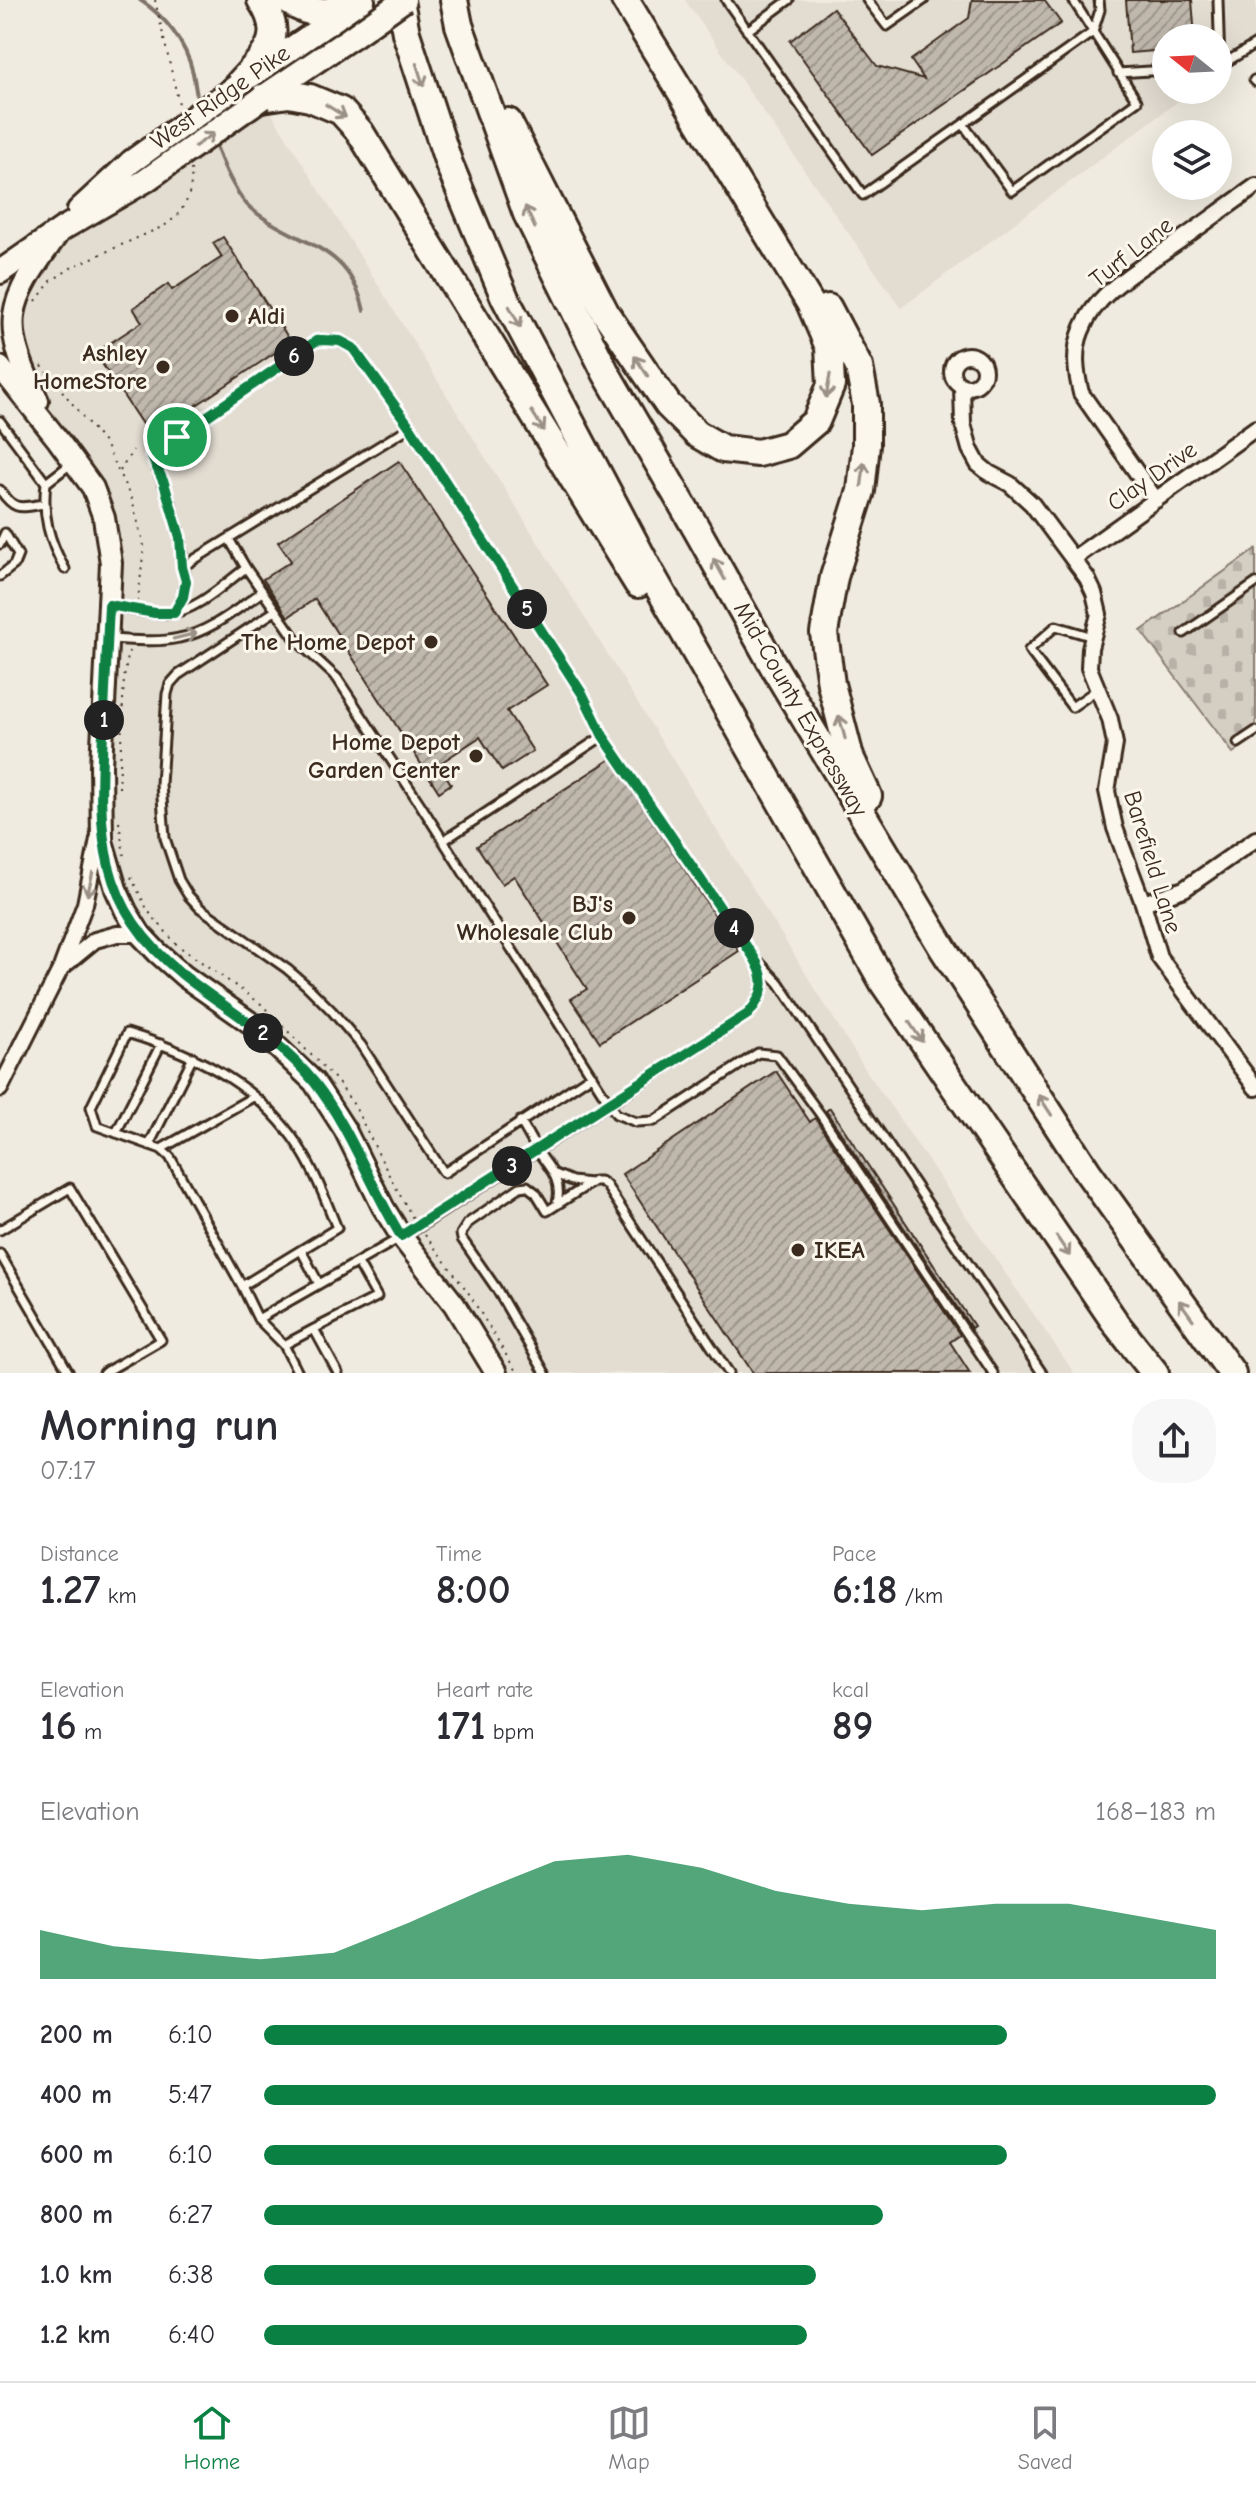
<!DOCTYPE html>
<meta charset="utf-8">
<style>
:root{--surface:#fff;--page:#f7f7f7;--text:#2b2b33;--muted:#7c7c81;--line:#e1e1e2;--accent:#0b8043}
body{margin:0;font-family:"Comic Neue",sans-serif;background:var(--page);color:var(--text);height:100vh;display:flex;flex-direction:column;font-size:30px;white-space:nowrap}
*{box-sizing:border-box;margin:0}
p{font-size:26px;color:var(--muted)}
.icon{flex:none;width:44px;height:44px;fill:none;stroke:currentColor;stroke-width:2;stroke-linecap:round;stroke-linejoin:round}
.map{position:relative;height:1373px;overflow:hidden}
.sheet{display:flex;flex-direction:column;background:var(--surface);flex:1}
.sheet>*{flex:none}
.needle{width:52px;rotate:288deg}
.buttons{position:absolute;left:1152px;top:24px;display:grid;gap:16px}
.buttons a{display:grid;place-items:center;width:80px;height:80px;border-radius:50%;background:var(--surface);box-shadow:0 8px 32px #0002;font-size:40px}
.pin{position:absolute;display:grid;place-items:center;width:68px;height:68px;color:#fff;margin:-34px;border:4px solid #fff;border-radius:50%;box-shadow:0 2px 8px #0007}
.km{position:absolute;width:40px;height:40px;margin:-20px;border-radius:50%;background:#222;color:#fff;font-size:22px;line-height:40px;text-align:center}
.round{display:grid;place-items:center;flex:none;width:84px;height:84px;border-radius:32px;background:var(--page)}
.head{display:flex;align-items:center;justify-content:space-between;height:136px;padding:0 40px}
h1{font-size:44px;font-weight:800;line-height:60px}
.metrics{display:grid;grid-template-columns:repeat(3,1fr);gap:12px;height:136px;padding:8px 40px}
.metrics div{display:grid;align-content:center}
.metrics b{font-size:40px;font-weight:800}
.metrics small{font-size:22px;font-weight:400}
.metrics p{font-size:22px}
.chart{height:224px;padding:16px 40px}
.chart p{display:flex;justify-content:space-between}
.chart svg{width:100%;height:144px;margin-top:8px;fill:var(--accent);opacity:.7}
ul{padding:0 40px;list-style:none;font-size:26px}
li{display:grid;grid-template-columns:128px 96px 1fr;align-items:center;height:60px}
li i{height:20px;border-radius:10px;background:var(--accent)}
.tab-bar{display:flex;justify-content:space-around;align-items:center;height:112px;border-top:2px solid var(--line);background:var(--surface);font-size:22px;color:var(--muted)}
.tab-bar a{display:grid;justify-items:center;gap:4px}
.tab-bar .on{color:var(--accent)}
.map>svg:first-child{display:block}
</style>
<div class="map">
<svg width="1256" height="1373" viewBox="0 0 1256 1373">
<defs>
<pattern id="cemetery-stones" width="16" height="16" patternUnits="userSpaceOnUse" patternTransform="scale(2)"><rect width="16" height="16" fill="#d5cec3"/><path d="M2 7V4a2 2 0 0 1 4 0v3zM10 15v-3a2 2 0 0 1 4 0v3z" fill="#b8b1a7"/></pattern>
<pattern id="building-hatch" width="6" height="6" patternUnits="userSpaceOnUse" patternTransform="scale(2)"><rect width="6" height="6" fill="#c0b8ad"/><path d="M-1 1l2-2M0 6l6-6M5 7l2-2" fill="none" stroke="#9d968c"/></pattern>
</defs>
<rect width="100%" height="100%" fill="#f0ebe0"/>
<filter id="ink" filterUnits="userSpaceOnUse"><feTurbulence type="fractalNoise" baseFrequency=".0125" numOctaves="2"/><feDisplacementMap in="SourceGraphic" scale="16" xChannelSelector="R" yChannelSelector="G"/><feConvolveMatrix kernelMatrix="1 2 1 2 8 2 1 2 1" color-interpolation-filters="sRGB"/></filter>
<g filter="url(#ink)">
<!-- built -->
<path fill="#e2dcd1" d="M 685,0 L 1256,0 L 1256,43 L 1218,71 L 1218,38 L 1166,38 L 1166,90 L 1193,90 L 901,308 Z
M 262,98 L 865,1069 L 1074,1373 L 496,1373 L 331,1107 L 157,952 L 108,865 L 109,540 L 17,357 L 26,278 L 90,215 Z"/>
<!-- cemetery -->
<path fill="url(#cemetery-stones)" stroke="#887c70" stroke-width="2" d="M 1256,549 L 1256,737 L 1233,753 L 1141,631 Z"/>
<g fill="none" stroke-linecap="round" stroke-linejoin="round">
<!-- stream -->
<path stroke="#7f7367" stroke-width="4" d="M 140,0 C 165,16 186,43 193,73 C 195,83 196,94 199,105
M 215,143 C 222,163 237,199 254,211 C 298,246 349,243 364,311"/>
</g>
<!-- building -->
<path fill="url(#building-hatch)" stroke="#3b2a1e" stroke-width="2" d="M 972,0 L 1044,0 L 1061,23 L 872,155 L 790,41 L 833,8 L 877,66 L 924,79 L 911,60 L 969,18 Z
M 1126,0 L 1192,0 L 1195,38 L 1166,38 L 1166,50 L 1130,53 Z
M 223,237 L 291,342 L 150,436 L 95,353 L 142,322 L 133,308 L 168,284 L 172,290 L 222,257 L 213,243 Z
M 399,461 L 547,685 L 507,711 L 533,751 L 502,771 L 480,737 L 439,764 L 451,784 L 439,792 L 315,599 L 288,617 L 263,579 L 291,561 L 278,542 Z
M 611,759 L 739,951 L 600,1042 L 571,999 L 587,989 L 514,876 L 502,884 L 477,846 Z
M 776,1071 L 810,1122 L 815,1118 L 960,1335 L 950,1342 L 970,1373 L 753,1373 L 622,1174 Z
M 830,1108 L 974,1326 L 971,1328 L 826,1111 Z"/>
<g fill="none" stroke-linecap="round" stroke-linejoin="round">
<!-- lane casing -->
<g stroke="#3b2a1e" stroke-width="13">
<path id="lane" d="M 726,0 L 863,195 L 1093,32 L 1100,10 L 1099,0
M 867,0 L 887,26 L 924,0
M 1218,0 L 1220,67
M 747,31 L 789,0
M 1218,67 L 1256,44
M 1118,73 L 1166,70
M 1254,80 L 1256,82
M 963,124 L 1012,191 L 1137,101 L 1073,0
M 0,421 L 46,483 L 72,463
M 46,483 C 42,515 49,541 65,569
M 0,490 C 15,511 19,508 43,504
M 229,539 L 246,568 L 297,641 L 337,678 L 420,804 L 616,1114 L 636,1122 L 654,1121 L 758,1053 L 777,1055 L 820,1114 L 993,1373
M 0,544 L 5,533 L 18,555 L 14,565 L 0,576
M 182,567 L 410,427
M 110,606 C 129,609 149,615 168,614 C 197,611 224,584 246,568
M 275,611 L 178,675 L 170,684 L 167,694 L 161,784 L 165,838 L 179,880 L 188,895 L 200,908 L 287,969 L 306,985 L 332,1011 L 361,1045 L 444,1173 L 592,1075
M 174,613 L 183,597 L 186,581 L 180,537 L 171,503 L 151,455 L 316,341 C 329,337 341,342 353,348 L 410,427 L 583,695 L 603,736
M 1184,633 L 1256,583
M 1093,637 L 1056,626 L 1029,650 L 1072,707 L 1098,689
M 109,639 C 132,640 157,643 179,638 C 210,632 237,609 262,592
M 1238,743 L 1256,731
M 760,963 L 779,983 L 1042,1373
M 520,1121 C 526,1130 531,1140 537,1150 C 549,1168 563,1180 557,1203
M 116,1133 L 161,1044
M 149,1145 L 193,1057
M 161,1149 L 253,1097
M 555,1174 L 572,1181 L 590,1183
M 0,1230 L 70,1188 L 161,1340 L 104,1373
M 301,1250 L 319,1284
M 0,1254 L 69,1373
M 242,1286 L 170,1157 L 161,1149 L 97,1126 L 91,1107 L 127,1033 C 199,1055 265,1088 304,1155 C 318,1178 327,1204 337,1228 L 242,1286 L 258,1319 L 419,1227 L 748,1014 C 760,1000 766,985 761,968 L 603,736 L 443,841
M 258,1319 L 284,1345 L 298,1373
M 284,1345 L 314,1329
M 338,1373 L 314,1329 L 377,1297 L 358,1263
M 545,1373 L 496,1288 L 462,1239 L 461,1234 L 468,1223 L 520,1187 L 527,1186 L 536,1193 L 547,1211 L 594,1181 L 600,1181 L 606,1185 L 729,1373"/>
</g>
<!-- street casing -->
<g stroke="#3b2a1e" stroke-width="20">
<path id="street" d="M952 371a16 16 0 1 1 32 0a16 16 0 1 1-32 0Z
M 962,387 L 963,424 L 970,449 L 978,464 L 989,473 L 1010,484 L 1032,504 L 1087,578 L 1094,593 L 1099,614 L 1090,648 L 1089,668 L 1110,719 L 1115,744 L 1107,791 L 1115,828 L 1143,903 L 1159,957 L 1256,1088
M 1156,500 L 1081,393 C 1076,373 1073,352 1081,332 C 1095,292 1142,267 1175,244 C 1202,225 1229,205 1256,186
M 1073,559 L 1256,428
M 1143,903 L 1184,889 L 1256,839
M 62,965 L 85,904 L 98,839
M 0,1089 L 61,968 L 95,940 L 117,934 L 140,934"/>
</g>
<!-- secondary casing -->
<g stroke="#3b2a1e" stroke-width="26">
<path id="secondary" d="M 0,367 L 58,440 L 93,488 L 104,518 L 111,563 L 101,766 L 102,841 L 116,889 L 126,911 L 140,934 L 157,952 L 184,976 L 255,1026 L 314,1082 L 345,1130 L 383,1207 L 401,1236 L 454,1304 L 496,1373
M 38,401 C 0,321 6,305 57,235"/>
</g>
<!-- primary casing -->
<g stroke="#3b2a1e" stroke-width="28">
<path id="primary" d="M 251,76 L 352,7
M 263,97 L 352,37
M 79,210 L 131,162
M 0,272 L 62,229 L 145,181"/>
</g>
<!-- highway casing -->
<g stroke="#3b2a1e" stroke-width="32">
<path id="highway" d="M 287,0 C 315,20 331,12 361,1
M 400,0 L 406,33 L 449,164 L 505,298 L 651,574 L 885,985 L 1117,1325 L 1155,1373
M 454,0 L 459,25 L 527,214 L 606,373 L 696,528 L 774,667 L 944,950 L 1087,1171 L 1232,1373
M 237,86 C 263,56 288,40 261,0
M 262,98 L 289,94 L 310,98 L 341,111 L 360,132 L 638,584
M 508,122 L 606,314 L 668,405 L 697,434 L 723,449 L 758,453 L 788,445 L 816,421 L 831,385 L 829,347 L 810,303 L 625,0
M 828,308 L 859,367 L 866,404 L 866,445 L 861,491 L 834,577 L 824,633 L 831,684 L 850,757 L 868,796"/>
</g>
<!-- path -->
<path stroke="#3b2a1e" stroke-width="2" stroke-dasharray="2 6" stroke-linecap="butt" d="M 155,0 L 179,104
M 36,301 L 51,281 L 74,266 L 164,226 C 185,212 193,194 191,169
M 42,366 L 105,444 L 132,500 L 144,546 L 138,601
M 120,471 L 133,450
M 119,788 L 124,678 L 129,651
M 119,822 L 124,855
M 131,877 L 148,911 L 177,945 L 260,1003 L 336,1080 L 354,1105 L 389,1175 L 414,1220
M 425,1235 L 468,1292 L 517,1373"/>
<!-- lane -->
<use href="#lane" stroke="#fbf7ec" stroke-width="7"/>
<!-- street -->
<use href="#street" stroke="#fbf7ec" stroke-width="14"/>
<!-- secondary -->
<use href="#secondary" stroke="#fbf7ec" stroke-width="20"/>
<!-- primary -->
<use href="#primary" stroke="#fbf7ec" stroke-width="22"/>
<!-- highway -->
<use href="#highway" stroke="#fbf7ec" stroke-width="26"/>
<!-- primary-bridge casing -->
<g stroke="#3b2a1e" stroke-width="28" stroke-linecap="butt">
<path id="primary-bridge" d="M 352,37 L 404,0
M 131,162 L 237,86
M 145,181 L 262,98"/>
</g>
<!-- primary-bridge -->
<use href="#primary-bridge" stroke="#fbf7ec" stroke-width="22"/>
</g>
<!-- one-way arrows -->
<defs><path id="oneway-shaft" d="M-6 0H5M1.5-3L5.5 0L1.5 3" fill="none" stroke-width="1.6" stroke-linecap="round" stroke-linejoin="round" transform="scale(2)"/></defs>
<g stroke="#9b9085">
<use href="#oneway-shaft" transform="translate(420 75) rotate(72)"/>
<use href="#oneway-shaft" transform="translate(336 111) rotate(32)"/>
<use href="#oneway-shaft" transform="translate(204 140) rotate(-35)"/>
<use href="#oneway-shaft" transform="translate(530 217) rotate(-114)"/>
<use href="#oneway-shaft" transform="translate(515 317) rotate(62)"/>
<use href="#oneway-shaft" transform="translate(641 366) rotate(-124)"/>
<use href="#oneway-shaft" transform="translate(828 386) rotate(100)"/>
<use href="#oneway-shaft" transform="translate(538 421) rotate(58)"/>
<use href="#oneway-shaft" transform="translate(863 474) rotate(-83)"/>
<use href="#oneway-shaft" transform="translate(719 569) rotate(-119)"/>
<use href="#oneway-shaft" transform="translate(185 636) rotate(-14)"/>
<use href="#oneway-shaft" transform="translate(842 727) rotate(-105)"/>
<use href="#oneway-shaft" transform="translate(90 884) rotate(103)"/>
<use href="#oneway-shaft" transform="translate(916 1032) rotate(56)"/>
<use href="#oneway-shaft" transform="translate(1045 1105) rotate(-123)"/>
<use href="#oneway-shaft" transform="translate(1063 1246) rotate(56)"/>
<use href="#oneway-shaft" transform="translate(1186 1310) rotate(-126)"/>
</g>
</g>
<g fill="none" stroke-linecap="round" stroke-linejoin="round" filter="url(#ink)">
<!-- route casing -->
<g stroke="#fff" stroke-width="16">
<path id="route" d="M 322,340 L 340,341 L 353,348 L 410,427 L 583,695 L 603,736 L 753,956 C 767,978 766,993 748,1014 L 401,1236 C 370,1186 351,1129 315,1083 C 278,1037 227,1010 183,975 C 97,906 98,834 103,733 C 105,691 107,648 109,605 L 155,613 L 174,613 L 183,597 L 186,581 L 182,567 L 180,537 L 164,483 L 151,455 L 316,341 Z"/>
</g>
<!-- route -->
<use href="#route" stroke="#0b8043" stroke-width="10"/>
</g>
<!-- markers -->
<g fill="#3b2a1e" stroke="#fbf7ec" stroke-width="3">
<circle cx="232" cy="316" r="8"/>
<circle cx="163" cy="367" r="8"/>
<circle cx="431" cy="642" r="8"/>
<circle cx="476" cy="756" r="8"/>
<circle cx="629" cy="918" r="8"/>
<circle cx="798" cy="1250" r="8"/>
</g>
<g text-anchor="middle" stroke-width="6" stroke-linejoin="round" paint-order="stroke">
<!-- street labels -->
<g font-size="24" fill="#3b2a1e" stroke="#fbf7ec">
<text transform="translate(220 97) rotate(-35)" y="8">West Ridge Pike</text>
<text transform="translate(1131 252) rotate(-38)" y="8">Turf Lane</text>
<text transform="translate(1152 476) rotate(-35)" y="8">Clay Drive</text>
<text transform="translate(801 709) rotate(60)" y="8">Mid-County Expressway</text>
<text transform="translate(1153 862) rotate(73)" y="8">Barefield Lane</text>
</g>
<!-- poi labels -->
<g font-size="24" font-weight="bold" fill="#3b2a1e" stroke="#fbf7ec" text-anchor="end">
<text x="248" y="324" text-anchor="start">Aldi</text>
<text x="147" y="361">Ashley<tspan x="147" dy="28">HomeStore</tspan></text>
<text x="415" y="650">The Home Depot</text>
<text x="460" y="750">Home Depot<tspan x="460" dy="28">Garden Center</tspan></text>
<text x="613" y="912">BJ's<tspan x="613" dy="28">Wholesale Club</tspan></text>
<text x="814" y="1258" text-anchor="start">IKEA</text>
</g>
</g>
</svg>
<div class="buttons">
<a><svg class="needle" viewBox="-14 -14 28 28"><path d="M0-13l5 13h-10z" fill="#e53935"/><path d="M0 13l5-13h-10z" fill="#7c7c81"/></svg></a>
<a><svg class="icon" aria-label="layers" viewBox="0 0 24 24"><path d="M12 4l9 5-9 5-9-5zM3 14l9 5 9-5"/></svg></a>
</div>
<div class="pin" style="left:177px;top:437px;background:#1e9e55"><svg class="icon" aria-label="arrive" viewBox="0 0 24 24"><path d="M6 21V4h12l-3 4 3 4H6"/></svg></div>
<b class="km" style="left:104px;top:720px">1</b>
<b class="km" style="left:263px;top:1033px">2</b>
<b class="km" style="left:512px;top:1166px">3</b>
<b class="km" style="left:734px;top:928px">4</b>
<b class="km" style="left:527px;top:609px">5</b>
<b class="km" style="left:294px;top:356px">6</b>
</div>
<section class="sheet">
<div class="head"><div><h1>Morning run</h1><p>07:17</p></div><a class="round"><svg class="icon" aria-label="share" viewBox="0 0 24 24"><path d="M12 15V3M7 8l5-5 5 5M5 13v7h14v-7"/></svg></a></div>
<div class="metrics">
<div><p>Distance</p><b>1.27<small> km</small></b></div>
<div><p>Time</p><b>8:00</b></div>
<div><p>Pace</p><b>6:18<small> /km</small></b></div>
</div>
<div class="metrics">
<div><p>Elevation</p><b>16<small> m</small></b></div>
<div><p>Heart rate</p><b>171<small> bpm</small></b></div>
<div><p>kcal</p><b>89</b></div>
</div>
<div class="chart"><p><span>Elevation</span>168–183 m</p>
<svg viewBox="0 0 160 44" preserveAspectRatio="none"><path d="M0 44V29L10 34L20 36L30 38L40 36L50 27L60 17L70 8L80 6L90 10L100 17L110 21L120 23L130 21L140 21L150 25L160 29V44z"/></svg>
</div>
<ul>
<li><b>200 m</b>6:10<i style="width:78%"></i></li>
<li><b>400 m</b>5:47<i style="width:100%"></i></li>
<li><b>600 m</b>6:10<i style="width:78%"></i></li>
<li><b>800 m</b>6:27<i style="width:65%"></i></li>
<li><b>1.0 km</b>6:38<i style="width:58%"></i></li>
<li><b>1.2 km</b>6:40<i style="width:57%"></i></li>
</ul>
</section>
<nav class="tab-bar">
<a class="on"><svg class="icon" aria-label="home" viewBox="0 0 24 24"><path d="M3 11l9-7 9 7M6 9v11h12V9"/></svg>Home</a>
<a><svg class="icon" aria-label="map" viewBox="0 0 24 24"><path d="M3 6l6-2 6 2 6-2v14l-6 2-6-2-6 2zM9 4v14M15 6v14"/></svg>Map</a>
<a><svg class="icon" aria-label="saved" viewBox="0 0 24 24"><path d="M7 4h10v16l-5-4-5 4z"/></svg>Saved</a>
</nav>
